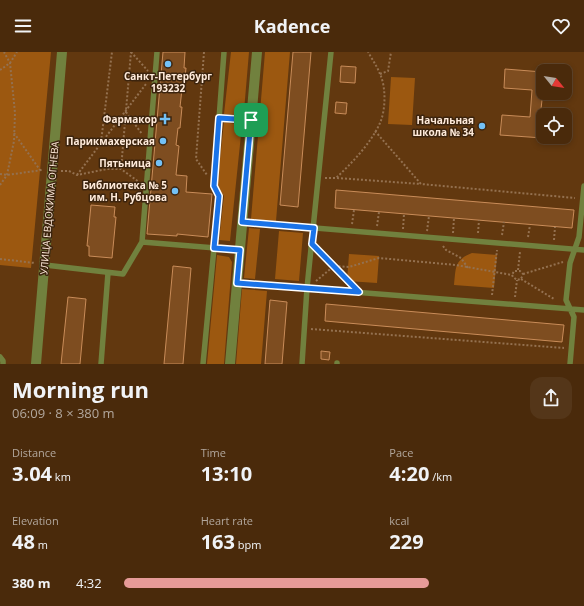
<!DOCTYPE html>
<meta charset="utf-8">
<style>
:root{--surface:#4a2a0b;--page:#543619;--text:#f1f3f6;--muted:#b2a79d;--line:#61462c;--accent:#e69b98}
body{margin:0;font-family:"Open Sans",sans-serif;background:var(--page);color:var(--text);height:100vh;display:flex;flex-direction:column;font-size:15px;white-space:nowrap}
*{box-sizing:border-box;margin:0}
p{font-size:13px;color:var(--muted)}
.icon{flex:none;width:22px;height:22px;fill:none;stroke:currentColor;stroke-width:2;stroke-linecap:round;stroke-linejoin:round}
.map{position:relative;height:312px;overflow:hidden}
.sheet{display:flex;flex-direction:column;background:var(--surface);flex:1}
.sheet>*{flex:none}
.needle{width:26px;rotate:120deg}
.controls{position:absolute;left:536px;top:12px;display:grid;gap:8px}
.controls a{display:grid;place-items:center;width:36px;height:36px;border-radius:8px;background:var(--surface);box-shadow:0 2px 6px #0003,0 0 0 1px var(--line);font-size:20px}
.pin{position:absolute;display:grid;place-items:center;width:34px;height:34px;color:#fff;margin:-17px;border-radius:8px;box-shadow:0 2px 6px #0006}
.round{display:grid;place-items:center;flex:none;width:42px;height:42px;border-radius:12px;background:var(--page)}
.overview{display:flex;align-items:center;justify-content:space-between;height:68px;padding:0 12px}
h1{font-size:22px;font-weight:700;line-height:30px}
.figures{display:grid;grid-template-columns:repeat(3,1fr);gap:6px;height:68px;padding:4px 12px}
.figures div{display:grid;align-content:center}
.figures b{font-size:20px;font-weight:700}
.figures small{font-size:11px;font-weight:400}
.figures p{font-size:11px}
ul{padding:0 12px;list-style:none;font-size:13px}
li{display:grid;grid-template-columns:64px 48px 1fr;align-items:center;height:30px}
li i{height:10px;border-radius:5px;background:var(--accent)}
header{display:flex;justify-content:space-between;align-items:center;height:52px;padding:0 12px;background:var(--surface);font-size:18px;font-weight:700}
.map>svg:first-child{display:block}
</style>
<header><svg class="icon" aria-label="menu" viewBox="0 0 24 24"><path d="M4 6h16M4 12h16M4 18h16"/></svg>Kadence<svg class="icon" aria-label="heart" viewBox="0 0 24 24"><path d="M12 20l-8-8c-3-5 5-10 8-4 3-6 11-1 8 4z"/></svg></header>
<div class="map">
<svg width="584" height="312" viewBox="0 0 584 312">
<rect width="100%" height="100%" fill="#62380f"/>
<!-- green -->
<path fill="#9c5810" d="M 0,0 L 51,0 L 31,216 L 0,213 Z
M 231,0 L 249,0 L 244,59 L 242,63 L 224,62 Z
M 265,0 L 290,0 L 276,169 L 251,167 Z
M 391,25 L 415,26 L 412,73 L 388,72 Z
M 224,70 L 242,73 L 230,189 L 219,188 L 224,144 L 217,134 Z
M 249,176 L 260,177 L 255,227 L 244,226 Z
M 279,179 L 303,181 L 299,229 L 275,227 Z
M 472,201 L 497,203 L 494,236 L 454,233 C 456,216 454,208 472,201 Z
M 349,202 L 379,204 L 377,231 L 347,229 Z
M 217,203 L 229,205 L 232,210 L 224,312 L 207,312 Z
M 242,237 L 267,239 L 261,312 L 236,312 Z"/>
<!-- building -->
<path fill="#7e4d20" stroke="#c98c59" d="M 163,0 L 185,0 L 184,16 L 186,16 L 184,37 L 182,37 L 180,55 L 182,55 L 180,76 L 178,76 L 176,93 L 179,94 L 176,123 L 187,124 L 186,140 L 212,142 L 208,185 L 177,182 L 177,184 L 147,182 Z
M 293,0 L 311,0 L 298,155 L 280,153 Z
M 341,14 L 356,15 L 355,31 L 340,30 Z
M 505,17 L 543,20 L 543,39 L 540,66 L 543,66 L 543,86 L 500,83 L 502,63 L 530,65 L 532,38 L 504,36 Z
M 336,50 L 347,51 L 346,62 L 335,61 Z
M 336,138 L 574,158 L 572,176 L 335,156 Z
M 91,153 L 115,155 L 114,165 L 116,165 L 112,206 L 89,204 L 89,194 L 87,194 Z
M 173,214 L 191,216 L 183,312 L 164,312 Z
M 68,245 L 86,247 L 80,312 L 61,312 Z
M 270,248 L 287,250 L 282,312 L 265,312 Z
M 326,252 L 564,273 L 562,290 L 325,269 Z
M 321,299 L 330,300 L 329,308 L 321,307 Z"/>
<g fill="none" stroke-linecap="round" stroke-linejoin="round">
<!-- path -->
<path stroke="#947150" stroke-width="2" stroke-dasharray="2 2" stroke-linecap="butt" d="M 131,0 L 148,19
M 204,0 L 196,107 L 207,123
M 0,18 L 10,11 L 17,0
M 380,22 L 388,19 L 391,0
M 126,60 L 142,82
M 375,79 L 421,132 L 575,146
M 14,81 L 40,118
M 101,90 L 112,0
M 121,117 L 131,0
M 61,119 L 69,119 L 77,123 L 107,117 L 121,117 L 139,130
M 0,122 L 7,123 L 42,118
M 77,123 L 146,32
M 325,126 L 336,126 C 352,111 371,91 380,71 C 386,57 386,35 380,22 C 377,14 372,7 368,0
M 337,126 L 421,132
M 0,133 L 7,123 L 14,89 L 15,61 L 10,11 L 4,0
M 352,172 L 354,158
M 377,174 L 379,160
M 403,177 L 404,162
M 427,179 L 429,164
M 453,181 L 454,166
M 478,181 L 479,168
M 502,183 L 504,170
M 528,185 L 530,173
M 215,188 L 219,144 L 217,141
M 554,188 L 555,175
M 443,194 L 446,198 L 461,206 L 468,216
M 319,198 L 352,233
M 0,207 L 35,211
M 518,218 L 520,200
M 523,222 L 563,210
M 521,227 L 554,247
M 316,229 L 334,214 L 349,215 L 379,206 L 456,213 L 512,223 L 513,225 L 517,228 L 521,227 L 523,222 L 520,219 L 514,219 L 512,223
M 492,243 L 497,198
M 515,245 L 517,228
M 311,277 L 564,296"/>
<!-- service -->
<path stroke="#71813e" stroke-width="5.5" d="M 219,66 L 251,69
M 214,134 L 224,0
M 242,170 L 584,198
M 142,190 L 240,198
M 45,213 L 123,222 L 142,190 L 157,0
M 237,231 L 584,258
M 0,305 L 3,309 L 3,312
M 101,312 L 108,221
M 203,312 L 214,196
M 302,312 L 307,236 L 331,0
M 337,312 L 337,311
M 570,312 L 574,265 L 566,248 L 570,211 L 579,185 L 584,134"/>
<!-- minor -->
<path stroke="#71813e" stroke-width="10" d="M 36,312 L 62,0
M 230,312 L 257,0"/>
</g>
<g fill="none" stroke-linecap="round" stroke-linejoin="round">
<!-- route casing -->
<g stroke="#fff" stroke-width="8">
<path id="route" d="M 219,66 L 251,68 L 242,170 L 314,176 L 312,192 L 359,240 L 237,231 L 240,198 L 214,196 L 219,144 L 214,134 Z"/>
</g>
<!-- route -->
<use href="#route" stroke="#1a73e8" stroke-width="5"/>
</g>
<!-- markers -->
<g fill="#73c1f6" stroke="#3c240e" stroke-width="1.5">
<circle cx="168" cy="12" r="4"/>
<path d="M163 61h4v4h4v4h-4v4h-4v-4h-4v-4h4z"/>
<circle cx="482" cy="74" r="4"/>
<circle cx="163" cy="89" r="4"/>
<circle cx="159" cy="111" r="4"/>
<circle cx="175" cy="139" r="4"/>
</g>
<g text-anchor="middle" stroke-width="3" stroke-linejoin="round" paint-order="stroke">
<!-- poi labels -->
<g font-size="10" font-weight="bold" fill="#ffebdb" stroke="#3c240e" text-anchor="end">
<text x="168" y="28" text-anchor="middle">Санкт-Петербург<tspan x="168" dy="12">193232</tspan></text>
<text x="157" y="71">Фармакор</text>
<text x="474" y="72">Начальная<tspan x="474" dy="12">школа № 34</tspan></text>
<text x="155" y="93">Парикмахерская</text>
<text x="151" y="115">Пятьница</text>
<text x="167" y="137">Библиотека № 5<tspan x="167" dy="12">им. Н. Рубцова</tspan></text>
</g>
<!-- street labels -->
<g font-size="10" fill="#ffebdb" stroke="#3c240e">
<text transform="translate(49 156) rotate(-85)" y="4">УЛИЦА ЕВДОКИМА ОГНЕВА</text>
</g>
</g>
</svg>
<div class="controls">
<a><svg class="needle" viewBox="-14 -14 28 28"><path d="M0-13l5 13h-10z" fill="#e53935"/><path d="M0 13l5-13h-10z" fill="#b2a79d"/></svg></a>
<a><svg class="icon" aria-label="locate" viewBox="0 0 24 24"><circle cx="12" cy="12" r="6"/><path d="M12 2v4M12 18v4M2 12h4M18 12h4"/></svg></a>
</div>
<div class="pin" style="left:251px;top:68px;background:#1e9e55"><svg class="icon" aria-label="arrive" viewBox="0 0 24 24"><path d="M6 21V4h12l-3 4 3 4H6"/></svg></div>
</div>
<section class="sheet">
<div class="overview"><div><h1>Morning run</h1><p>06:09 · 8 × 380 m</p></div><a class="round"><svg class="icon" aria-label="share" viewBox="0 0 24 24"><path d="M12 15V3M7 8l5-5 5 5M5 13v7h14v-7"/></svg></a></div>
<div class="figures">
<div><p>Distance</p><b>3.04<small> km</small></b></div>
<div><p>Time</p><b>13:10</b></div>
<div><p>Pace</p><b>4:20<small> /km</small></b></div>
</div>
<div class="figures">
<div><p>Elevation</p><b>48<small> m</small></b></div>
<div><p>Heart rate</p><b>163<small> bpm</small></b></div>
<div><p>kcal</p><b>229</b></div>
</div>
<ul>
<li><b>380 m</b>4:32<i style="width:68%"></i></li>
</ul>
</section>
